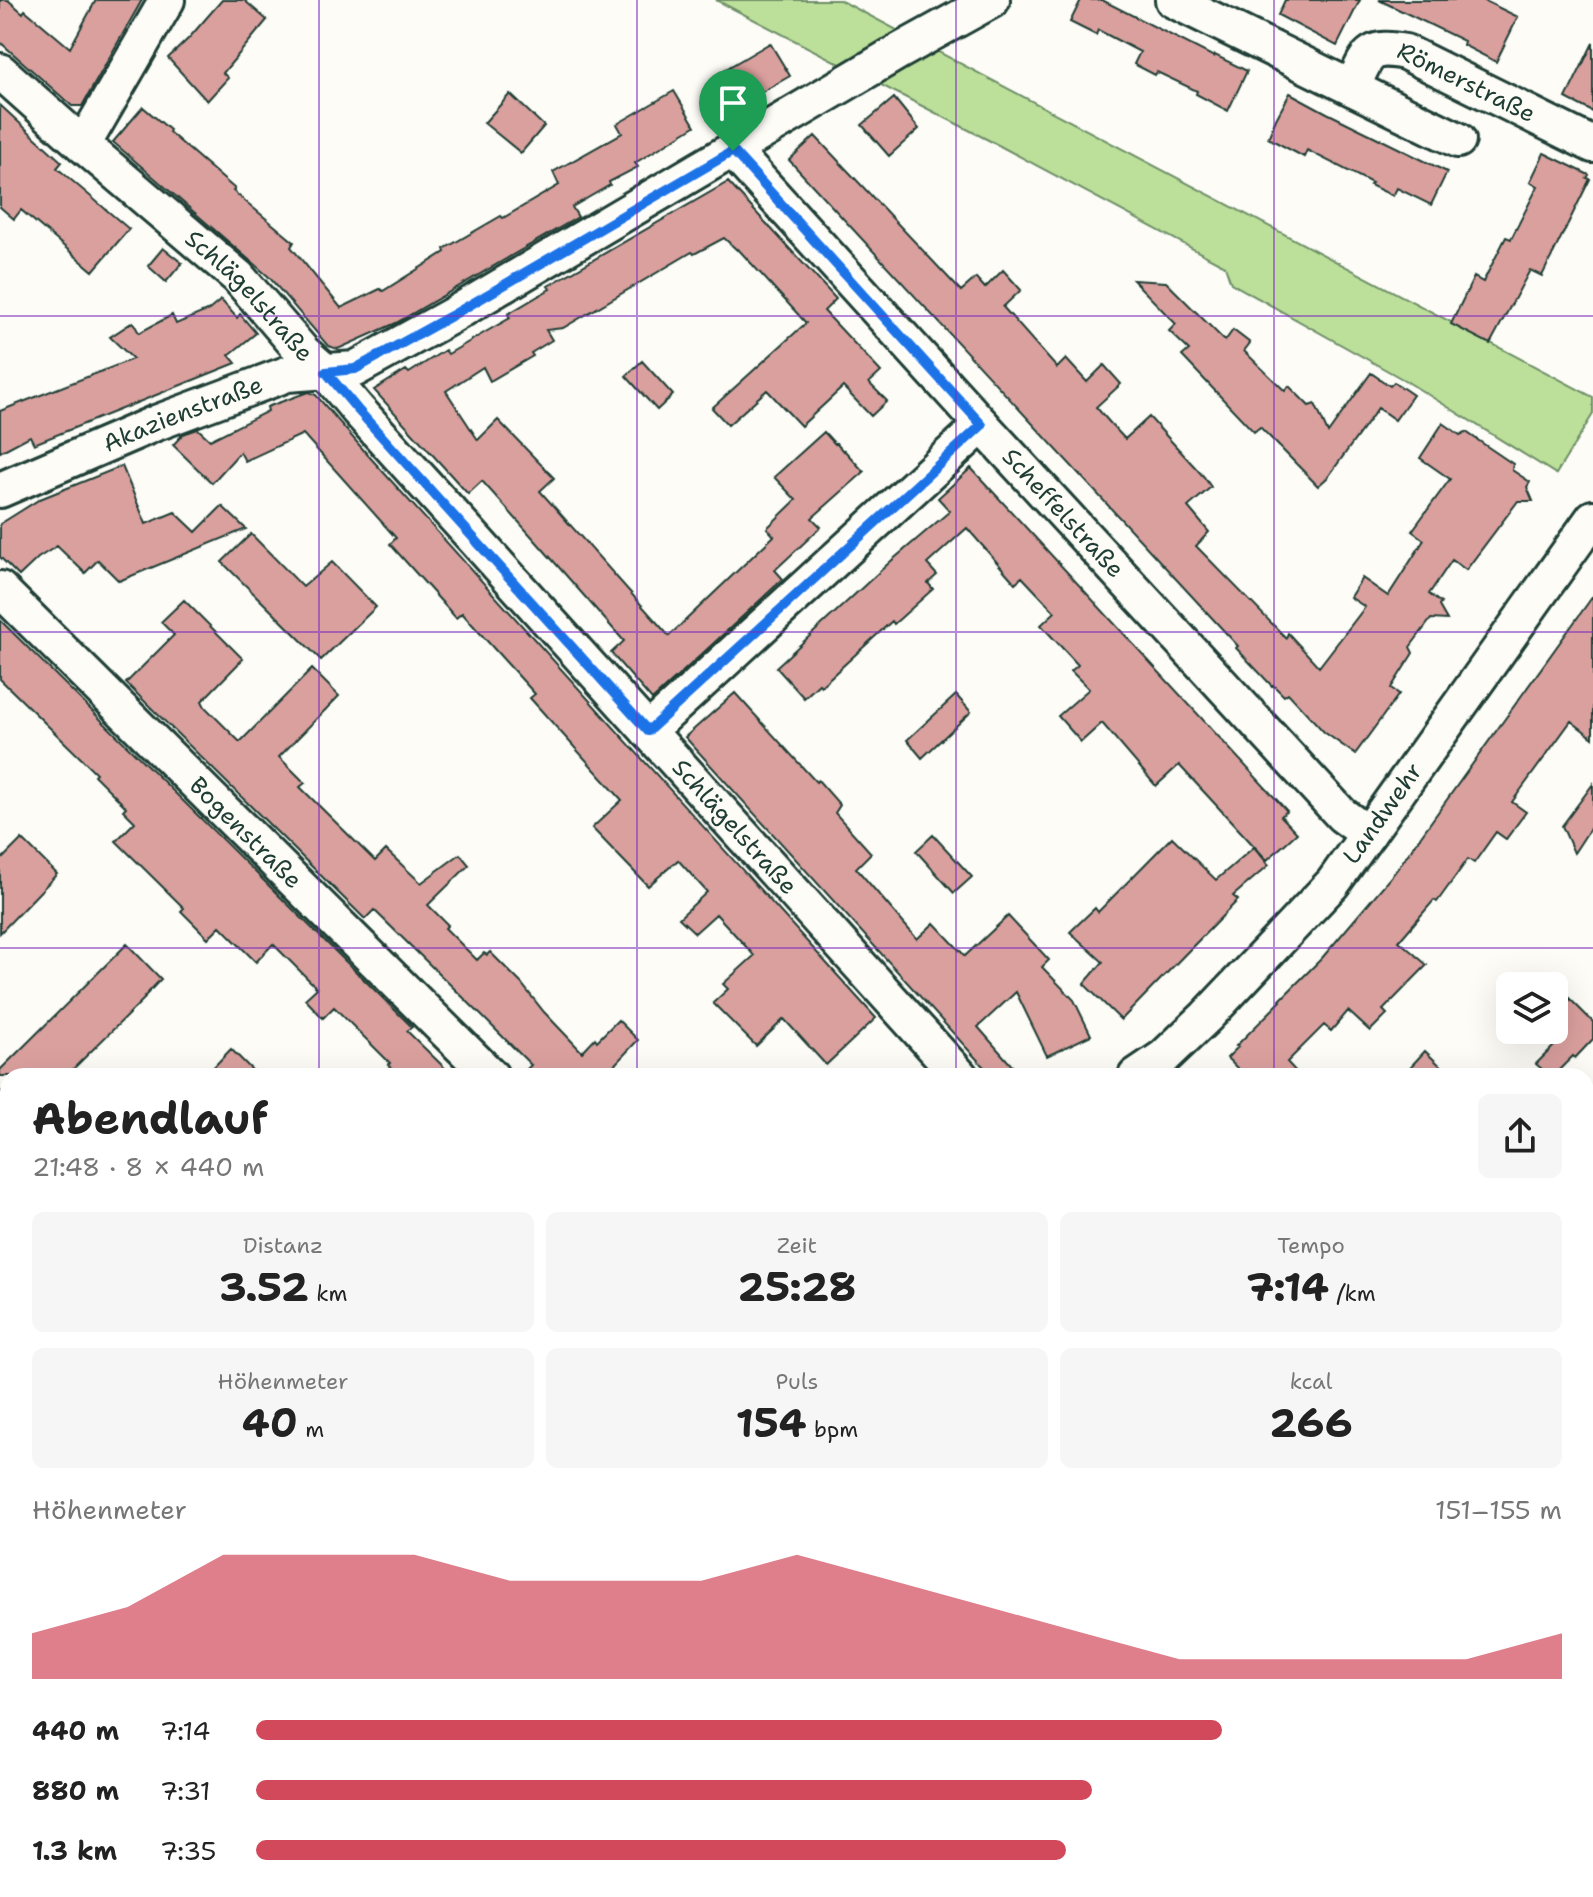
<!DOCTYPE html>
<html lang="de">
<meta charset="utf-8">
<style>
:root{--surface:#fff;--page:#f6f6f6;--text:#222;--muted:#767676;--accent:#d1495b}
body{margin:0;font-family:"Shantell Sans",sans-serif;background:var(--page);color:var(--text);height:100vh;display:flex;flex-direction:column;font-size:30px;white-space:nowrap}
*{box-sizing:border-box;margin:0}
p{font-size:26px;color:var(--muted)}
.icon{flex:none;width:44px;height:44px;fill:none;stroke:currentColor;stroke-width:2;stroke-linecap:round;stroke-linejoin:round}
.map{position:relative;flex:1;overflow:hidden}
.details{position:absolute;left:0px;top:1068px;width:1594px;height:830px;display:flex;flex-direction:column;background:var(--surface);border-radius:24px 24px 0 0;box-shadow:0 8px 32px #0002}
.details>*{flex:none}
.fabs{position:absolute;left:1496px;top:972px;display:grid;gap:16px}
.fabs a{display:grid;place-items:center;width:72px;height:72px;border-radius:12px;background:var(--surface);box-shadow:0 8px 32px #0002;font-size:40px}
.pin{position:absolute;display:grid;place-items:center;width:68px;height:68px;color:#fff;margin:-82px -34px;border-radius:50% 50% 50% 0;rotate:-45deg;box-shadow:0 0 8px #0007}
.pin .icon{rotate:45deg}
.round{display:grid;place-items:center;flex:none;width:84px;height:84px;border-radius:12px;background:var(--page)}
.summary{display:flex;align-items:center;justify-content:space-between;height:136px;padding:0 32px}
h1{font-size:44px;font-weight:700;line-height:60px}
.figures{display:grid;grid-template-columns:repeat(3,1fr);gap:12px;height:136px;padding:8px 32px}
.figures div{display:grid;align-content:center;border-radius:12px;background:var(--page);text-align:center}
.figures b{font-size:40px;font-weight:700}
.figures small{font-size:22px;font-weight:400}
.figures p{font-size:22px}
.chart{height:224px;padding:16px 32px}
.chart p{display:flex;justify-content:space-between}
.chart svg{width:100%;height:144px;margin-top:8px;fill:var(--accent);opacity:.7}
ul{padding:0 32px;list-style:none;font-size:26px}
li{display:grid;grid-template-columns:128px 96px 1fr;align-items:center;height:60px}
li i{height:20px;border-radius:10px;background:var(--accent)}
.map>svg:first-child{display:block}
</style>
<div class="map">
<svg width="1593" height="1897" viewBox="0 0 1593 1897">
<rect width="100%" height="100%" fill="#fdfcf7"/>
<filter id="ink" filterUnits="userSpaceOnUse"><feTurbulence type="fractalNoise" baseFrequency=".0125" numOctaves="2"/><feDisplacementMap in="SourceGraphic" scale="16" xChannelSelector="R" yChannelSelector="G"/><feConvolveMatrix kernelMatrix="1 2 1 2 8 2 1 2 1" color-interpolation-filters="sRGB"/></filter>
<g filter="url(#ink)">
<!-- built -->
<path fill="#f2e0dc" d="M 1593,1148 L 1593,1654 L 1586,1648 L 1586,1155 Z"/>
<!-- green -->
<path fill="#bce09a" stroke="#6e8e67" stroke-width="2" d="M 716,0 L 840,0 L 1593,397 L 1593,414 L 1556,474 L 1406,381 L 1231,283 L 1225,266 L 1000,146 Z
M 1586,1417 L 1593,1424 L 1593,1523 L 1586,1531 Z
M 0,1476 L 8,1483 L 8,1624 L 0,1617 Z
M 1586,1582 L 1593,1589 L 1593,1646 L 1586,1639 Z
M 265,1890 L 441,1890 L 446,1897 L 271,1897 Z"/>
<!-- building -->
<path fill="#daa09e" stroke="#1f3d34" stroke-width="2" d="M 0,0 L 8,0 L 23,13 L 25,10 L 70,48 L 96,0 L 142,0 L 82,106 L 72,106 L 0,42 Z
M 222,0 L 244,0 L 267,20 L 223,73 L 228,78 L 207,101 L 168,58 L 189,38 Z
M 1081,0 L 1102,0 L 1214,57 L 1215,55 L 1247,71 L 1228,111 L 1196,94 L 1197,91 L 1157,72 L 1155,75 L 1134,64 L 1140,52 L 1098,30 L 1096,35 L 1070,22 Z
M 1285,0 L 1360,0 L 1337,46 L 1278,15 Z
M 1379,0 L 1483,0 L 1518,17 L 1496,62 L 1463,45 L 1464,41 Z
M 770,43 L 790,76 L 739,105 L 719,73 Z
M 1593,43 L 1593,112 L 1566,98 Z
M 674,91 L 695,126 L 635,163 L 638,167 L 609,182 L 610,185 L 572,207 L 578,217 L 396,323 L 338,349 L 328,346 L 269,277 L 113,142 L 143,107 L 170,130 L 169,132 L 235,189 L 233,191 L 294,242 L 291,247 L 341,308 L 380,289 L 383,291 L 445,252 L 444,249 L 501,216 L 503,218 L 559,185 L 553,172 L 622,133 L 617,124 Z
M 1290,93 L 1327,113 L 1447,172 L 1431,205 L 1397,188 L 1393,196 L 1370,185 L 1372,183 L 1307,150 L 1304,157 L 1268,138 L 1276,119 Z
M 510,94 L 544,126 L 521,153 L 484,123 Z
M 894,98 L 919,129 L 889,156 L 862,125 Z
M 0,105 L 62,162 L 57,168 L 129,229 L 93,271 L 21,210 L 14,219 L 0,207 Z
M 815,136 L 961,291 L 976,278 L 985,288 L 1003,270 L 1021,290 L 1003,307 L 1057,368 L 1066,359 L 1087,382 L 1104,365 L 1121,384 L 1096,407 L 1111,424 L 1125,439 L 1149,417 L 1204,477 L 1211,487 L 1188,507 L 1209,532 L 1196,546 L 1286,638 L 1288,633 L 1319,667 L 1365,607 L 1350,597 L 1362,578 L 1388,596 L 1424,540 L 1412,531 L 1450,479 L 1420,458 L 1443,423 L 1460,435 L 1466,432 L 1485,445 L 1513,464 L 1512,470 L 1530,482 L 1527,487 L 1533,501 L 1518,501 L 1466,570 L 1452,560 L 1429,594 L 1441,603 L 1439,606 L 1447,620 L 1431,619 L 1410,647 L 1413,653 L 1391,688 L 1399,694 L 1355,754 L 1324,732 L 1288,693 L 1284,696 L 1273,685 L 1272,686 L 1236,648 L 1238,646 L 789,160 Z
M 1544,153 L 1589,175 L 1587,178 L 1590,179 L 1542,276 L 1530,270 L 1490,344 L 1451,324 L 1474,277 L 1483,282 L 1506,237 L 1511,239 L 1538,186 L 1530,182 Z
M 728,182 L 836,299 L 824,311 L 881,372 L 869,383 L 887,401 L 871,416 L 843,387 L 801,426 L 767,390 L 728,425 L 712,408 L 806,323 L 738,249 L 737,250 L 724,238 L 694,254 L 692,252 L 563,328 L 546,330 L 552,340 L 531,353 L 533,356 L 490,381 L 483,367 L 446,391 L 478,440 L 498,420 L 554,478 L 540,491 L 669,636 L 774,536 L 767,528 L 796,500 L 774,477 L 824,432 L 835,444 L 836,443 L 843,451 L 844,450 L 864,472 L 812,518 L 821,527 L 775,570 L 783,579 L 652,700 L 611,653 L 624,641 L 534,539 L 482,481 L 468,494 L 374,390 L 406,370 L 409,373 L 445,350 L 448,354 L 489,330 L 510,318 L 508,314 L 550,289 L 548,286 Z
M 163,248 L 182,263 L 166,282 L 148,266 Z
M 1133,280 L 1166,282 L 1225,341 L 1233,330 L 1250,343 L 1244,351 L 1285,391 L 1289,386 L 1309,406 L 1315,404 L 1328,433 L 1371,373 L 1390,386 L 1394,382 L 1413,395 L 1395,420 L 1378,408 L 1328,477 L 1318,486 L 1260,427 L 1254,432 L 1182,356 L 1189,350 L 1169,331 L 1176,324 Z
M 221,300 L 237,318 L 240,314 L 256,333 L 229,355 L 236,363 L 34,444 L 30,436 L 0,452 L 0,411 L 133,359 L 110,337 L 133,322 L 139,333 L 172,315 L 176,324 L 209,310 Z
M 642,361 L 673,395 L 657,410 L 626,376 Z
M 308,392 L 316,395 L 367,454 L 876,1018 L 826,1065 L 784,1019 L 756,1046 L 713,1003 L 728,989 L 723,984 L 754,956 L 750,951 L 716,914 L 695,933 L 679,918 L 707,892 L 678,860 L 648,886 L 592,828 L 622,800 L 530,698 L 535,694 L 505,661 L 462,613 L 456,618 L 390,544 L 396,538 L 303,434 L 245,461 L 240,452 L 212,483 L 173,445 L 183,434 L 198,429 L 210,440 L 268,411 L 267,407 Z
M 122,466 L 146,524 L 175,512 L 196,532 L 222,506 L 246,529 L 119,581 L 98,560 L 85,573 L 57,546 L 38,558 L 19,576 L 0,557 L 0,524 L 40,499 Z
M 971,468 L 1287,811 L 1281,816 L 1297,833 L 1267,860 L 1179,765 L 1156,786 L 1102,723 L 1081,742 L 1058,716 L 1089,689 L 1071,671 L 1078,665 L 1041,625 L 1055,612 L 1022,577 L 1015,583 L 967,528 L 927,564 L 937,575 L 928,583 L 933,589 L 894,624 L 892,621 L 821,686 L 819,684 L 804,698 L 776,667 L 890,562 L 950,511 L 938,498 Z
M 251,534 L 303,587 L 332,562 L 376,607 L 321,660 L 222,562 Z
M 1593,596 L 1593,738 L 1571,721 L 1512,802 L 1526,812 L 1506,839 L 1496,832 L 1474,863 L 1468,859 L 1437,902 L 1434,900 L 1399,941 L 1427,965 L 1383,1010 L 1387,1014 L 1370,1031 L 1348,1011 L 1331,1031 L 1324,1025 L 1287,1062 L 1300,1076 L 1245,1076 L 1227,1058 L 1238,1047 L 1236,1046 L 1281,1001 L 1280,1000 L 1322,958 L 1395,872 Z
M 184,600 L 243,659 L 202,701 L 205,707 L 240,742 L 312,669 L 339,696 L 279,757 L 305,783 L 300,787 L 375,861 L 386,850 L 421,883 L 460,854 L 469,865 L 428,905 L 448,925 L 445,928 L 477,960 L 484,953 L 487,955 L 490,952 L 521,983 L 544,1012 L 582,1052 L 595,1038 L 597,1041 L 618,1020 L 638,1040 L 604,1076 L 520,1076 L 531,1065 L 476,1010 L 374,910 L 365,919 L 126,683 L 174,635 L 161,622 Z
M 0,620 L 412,1027 L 407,1031 L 453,1076 L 399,1076 L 388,1065 L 390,1063 L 334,1007 L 323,1018 L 305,999 L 317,988 L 273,944 L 256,962 L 220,926 L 208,938 L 181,911 L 184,908 L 116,841 L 135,822 L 123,810 L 126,807 L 94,775 L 96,773 L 0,679 Z
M 735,693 L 816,782 L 818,780 L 840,805 L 835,813 L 871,853 L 856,868 L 917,939 L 934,923 L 965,956 L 1008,916 L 1049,960 L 1042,967 L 1074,1000 L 1091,1035 L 1047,1056 L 1016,992 L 978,1027 L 1021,1076 L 992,1076 L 685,737 Z
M 956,695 L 971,712 L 922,758 L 907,740 Z
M 1593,784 L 1593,824 L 1574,853 L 1562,826 Z
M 933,835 L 972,877 L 954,893 L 916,851 Z
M 1172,837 L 1216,880 L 1254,847 L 1269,865 L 1233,896 L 1238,900 L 1121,1020 L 1084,984 L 1103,962 L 1070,932 L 1095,908 L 1098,912 Z
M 22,839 L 57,874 L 0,933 L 0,861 Z
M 127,944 L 161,979 L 144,997 L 145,998 L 66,1076 L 0,1076 L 0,1070 Z
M 1565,994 L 1593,1022 L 1593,1039 L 1575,1058 L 1573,1056 L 1553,1076 L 1550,1076 L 1536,1064 L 1558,1042 L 1554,1037 L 1554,1005 Z
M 231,1049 L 258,1076 L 205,1076 Z
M 1425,1051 L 1451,1076 L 1402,1076 Z"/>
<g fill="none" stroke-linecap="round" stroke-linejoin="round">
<!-- minor casing -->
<g stroke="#1f3d34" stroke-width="40">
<g id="minor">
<path id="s1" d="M 1173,0 L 1352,88 C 1367,57 1366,44 1405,52 L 1593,145"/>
<path id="s2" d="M 0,71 L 83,145 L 238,277 L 303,352 L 326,372 L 357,409 L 960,1076"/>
<path d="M 1352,88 L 1458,140"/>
<path d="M 83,145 L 167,0"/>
<path id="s3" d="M 733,151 L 982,425 L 1342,815 L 1368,834"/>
<path id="s4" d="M 0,490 L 156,423 L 287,374 L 355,369 L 451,316 L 898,52 L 992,0"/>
<path id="s5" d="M 0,589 L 491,1076"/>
<path d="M 648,731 L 982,425"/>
<path id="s6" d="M 1136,1076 L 1164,1057 L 1206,1017 L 1333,883 L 1593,518"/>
<path d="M 0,1110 L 8,1118"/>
<path d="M 1586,1127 L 1593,1120"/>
<path d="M 0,1617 L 8,1624"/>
<path d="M 1586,1693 L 1593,1699"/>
<path d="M 265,1890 L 271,1897"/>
<path d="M 1507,1890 L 1514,1897"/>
<path d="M 195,1897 L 204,1890"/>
<path d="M 543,1897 L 550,1890"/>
<path d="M 1298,1897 L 1304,1890"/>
</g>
</g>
<!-- minor -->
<use href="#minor" stroke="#fdfcf7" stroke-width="34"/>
</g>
</g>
<g fill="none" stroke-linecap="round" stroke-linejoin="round" filter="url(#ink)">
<!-- route casing -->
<g stroke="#fff" stroke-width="16">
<path id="route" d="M 733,151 L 982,425 L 648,731 L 357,409 L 326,372 L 355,369 L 451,316 Z"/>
</g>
<!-- route -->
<use href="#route" stroke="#1a73e8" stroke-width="10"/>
</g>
<!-- grid -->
<path fill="none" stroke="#7b2cbf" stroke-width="2" stroke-opacity="0.55" d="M 319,0 L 319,1076M 637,0 L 637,1076M 956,0 L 956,1076M 1274,0 L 1274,1076M 0,316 L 1593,316M 0,632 L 1593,632M 0,948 L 1593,948M 0,1265 L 8,1265M 1586,1265 L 1593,1265M 0,1581 L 8,1581M 1586,1581 L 1593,1581M 319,1890 L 319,1897M 637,1890 L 637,1897M 956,1890 L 956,1897M 1274,1890 L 1274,1897"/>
<g text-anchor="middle" stroke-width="6" stroke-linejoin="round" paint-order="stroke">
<!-- street labels -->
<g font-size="24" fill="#1f3d34" stroke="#fdfcf7">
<text dy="8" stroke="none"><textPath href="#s1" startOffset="342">Römerstraße</textPath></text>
<text dy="8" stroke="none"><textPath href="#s2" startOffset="336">Schlägelstraße</textPath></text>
<text dy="8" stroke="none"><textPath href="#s4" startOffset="198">Akazienstraße</textPath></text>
<text dy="8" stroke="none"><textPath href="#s3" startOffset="490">Scheffelstraße</textPath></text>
<text dy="8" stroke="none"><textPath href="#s6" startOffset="362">Landwehr</textPath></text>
<text dy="8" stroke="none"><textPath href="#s2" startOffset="1056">Schlägelstraße</textPath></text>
<text dy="8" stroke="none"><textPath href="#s5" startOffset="346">Bogenstraße</textPath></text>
</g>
</g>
</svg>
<div class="fabs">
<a><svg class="icon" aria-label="layers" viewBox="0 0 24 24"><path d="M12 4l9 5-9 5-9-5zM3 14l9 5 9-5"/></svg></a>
</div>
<div class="pin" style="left:733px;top:151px;background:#1e9e55"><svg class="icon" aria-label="arrive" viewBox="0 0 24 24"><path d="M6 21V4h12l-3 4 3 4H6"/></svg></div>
<section class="details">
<div class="summary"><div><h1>Abendlauf</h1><p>21:48 · 8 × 440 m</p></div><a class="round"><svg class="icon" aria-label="share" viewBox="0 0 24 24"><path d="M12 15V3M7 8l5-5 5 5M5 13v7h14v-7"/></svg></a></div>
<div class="figures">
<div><p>Distanz</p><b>3.52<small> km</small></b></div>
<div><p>Zeit</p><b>25:28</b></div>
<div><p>Tempo</p><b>7:14<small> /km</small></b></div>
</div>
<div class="figures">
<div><p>Höhenmeter</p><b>40<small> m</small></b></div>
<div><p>Puls</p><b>154<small> bpm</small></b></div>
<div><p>kcal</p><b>266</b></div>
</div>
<div class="chart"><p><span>Höhenmeter</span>151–155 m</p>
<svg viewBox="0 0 160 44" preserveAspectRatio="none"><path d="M0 44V30L10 22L20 6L30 6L40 6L50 14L60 14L70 14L80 6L90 14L100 22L110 30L120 38L130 38L140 38L150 38L160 30V44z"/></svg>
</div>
<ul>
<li><b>440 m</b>7:14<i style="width:74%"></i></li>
<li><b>880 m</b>7:31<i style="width:64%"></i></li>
<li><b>1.3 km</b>7:35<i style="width:62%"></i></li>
</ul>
</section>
</div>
